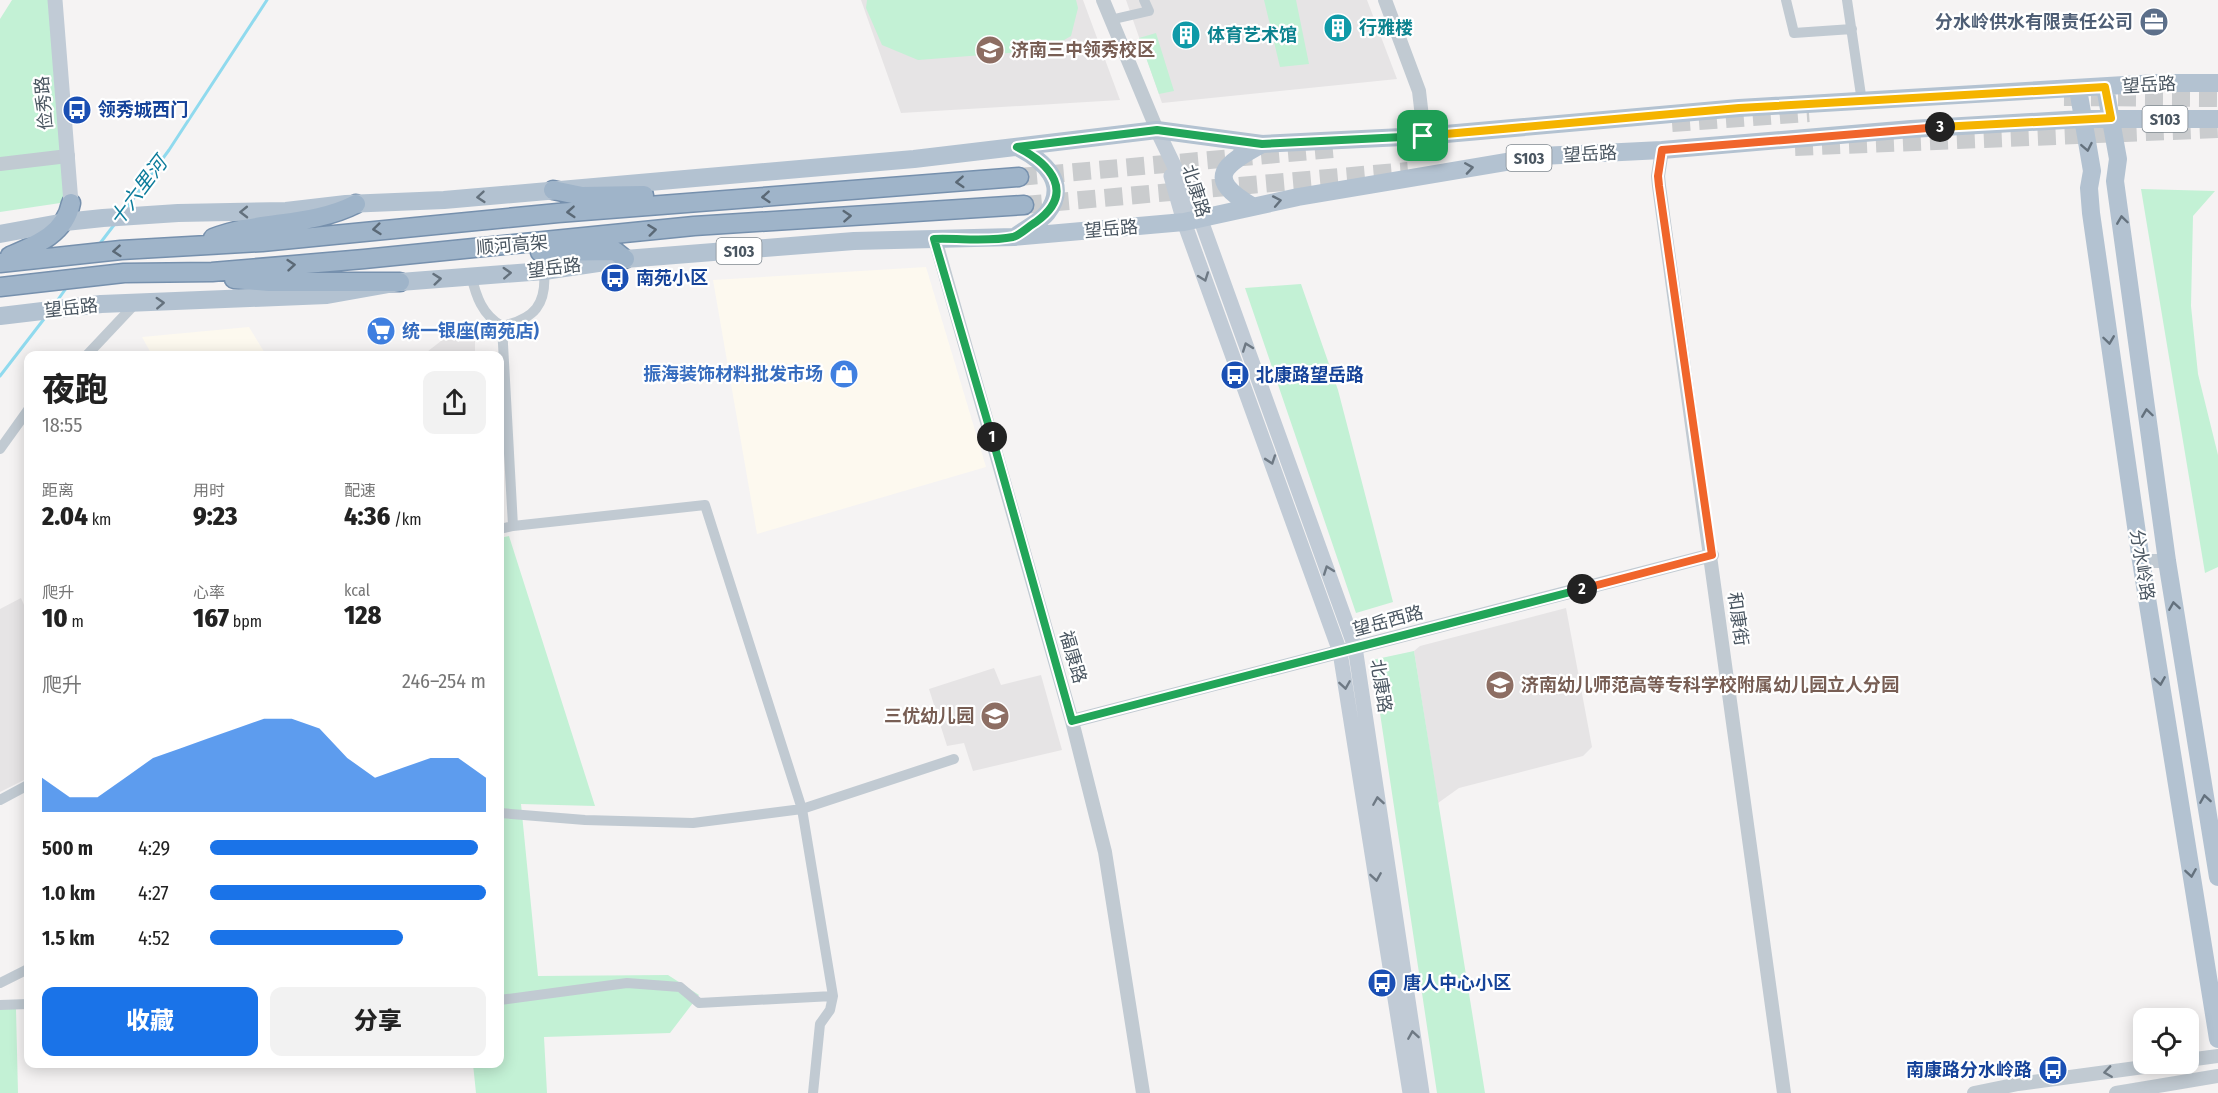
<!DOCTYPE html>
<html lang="zh">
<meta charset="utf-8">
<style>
:root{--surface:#fff;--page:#f2f2f2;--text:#222;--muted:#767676;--accent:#1a73e8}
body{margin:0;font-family:"Fira Sans Condensed","Noto Sans SC",sans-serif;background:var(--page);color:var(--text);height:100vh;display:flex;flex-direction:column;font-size:22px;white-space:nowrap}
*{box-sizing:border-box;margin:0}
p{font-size:20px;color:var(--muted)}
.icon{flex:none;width:33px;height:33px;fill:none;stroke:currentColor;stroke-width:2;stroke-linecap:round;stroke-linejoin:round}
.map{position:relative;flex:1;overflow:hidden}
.details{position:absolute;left:24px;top:351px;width:480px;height:717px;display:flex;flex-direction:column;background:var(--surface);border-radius:12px;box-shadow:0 3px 15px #0003}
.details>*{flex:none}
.buttons{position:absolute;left:2133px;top:1008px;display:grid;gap:12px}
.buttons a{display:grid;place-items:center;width:66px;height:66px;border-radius:12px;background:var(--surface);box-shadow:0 3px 15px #0003;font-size:30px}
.pin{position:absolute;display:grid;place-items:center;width:51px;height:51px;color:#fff;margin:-26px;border-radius:12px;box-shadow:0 3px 9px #0006}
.km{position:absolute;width:30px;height:30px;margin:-15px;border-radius:50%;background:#222;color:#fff;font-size:16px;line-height:30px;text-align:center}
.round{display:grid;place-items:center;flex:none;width:63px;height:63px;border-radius:12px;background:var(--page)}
.summary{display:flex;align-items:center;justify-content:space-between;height:102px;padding:0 18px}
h1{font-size:33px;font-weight:800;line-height:45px}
.stats{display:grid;grid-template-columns:repeat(3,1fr);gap:9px;height:102px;padding:6px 18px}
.stats div{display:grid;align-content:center}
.stats b{font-size:26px;font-weight:800}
.stats small{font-size:16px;font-weight:400}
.stats p{font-size:16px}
.chart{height:168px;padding:12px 18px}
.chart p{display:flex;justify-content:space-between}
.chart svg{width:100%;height:108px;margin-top:6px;fill:var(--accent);opacity:.7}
.cta{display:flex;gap:12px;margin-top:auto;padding:12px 18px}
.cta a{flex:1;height:69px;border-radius:12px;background:var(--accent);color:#fff;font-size:24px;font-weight:800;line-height:69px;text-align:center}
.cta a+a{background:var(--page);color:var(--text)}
ul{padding:0 18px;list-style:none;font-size:20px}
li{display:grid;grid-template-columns:96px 72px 1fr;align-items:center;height:45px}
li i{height:15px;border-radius:8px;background:var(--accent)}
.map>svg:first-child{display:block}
</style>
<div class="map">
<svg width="2218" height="1093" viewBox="0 0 2218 1093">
<rect width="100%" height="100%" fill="#f5f3f3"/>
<!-- commercial -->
<path fill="#fdf9ef" d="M 926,267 L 986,467 L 757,534 L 713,280 Z
M 249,327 L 266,355 L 152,355 L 142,337 Z"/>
<!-- education -->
<path fill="#e6e4e5" d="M 861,0 L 1083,0 L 1120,100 L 901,113 Z
M 1126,0 L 1367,0 L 1397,79 L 1162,103 Z
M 475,333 L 475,355 L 423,355 L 450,334 Z
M 21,598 L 28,614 L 28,778 L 0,792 L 0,609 Z
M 1566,608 L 1592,747 L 1583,756 L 1459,788 L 1438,803 L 1414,651 L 1420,646 Z
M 994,668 L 1001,685 L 1041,675 L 1062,750 L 973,771 L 964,743 L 947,746 L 929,689 Z"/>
<!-- green -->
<path fill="#c3f1d5" d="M 12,0 L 48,0 L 67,202 L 0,212 L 0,19 Z
M 867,0 L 1076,0 L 1078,8 L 1071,36 L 1047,50 L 918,60 L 882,45 L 866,8 Z
M 1264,0 L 1296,0 L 1309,64 L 1280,67 Z
M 1156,33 L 1174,91 L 1159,94 L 1139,38 Z
M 2141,189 L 2215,191 L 2193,216 L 2191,306 L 2198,374 L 2218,455 L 2218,567 L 2205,573 Z
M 1301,284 L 1338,390 L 1393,602 L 1356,613 L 1245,288 Z
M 509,536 L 595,806 L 521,804 L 538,976 L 668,975 L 699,995 L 670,1033 L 544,1037 L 547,1093 L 476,1093 L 473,1064 L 500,1064 L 500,538 Z
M 1414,651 L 1485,1093 L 1437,1093 L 1372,660 Z
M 0,1009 L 16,1009 L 18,1093 L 0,1093 Z"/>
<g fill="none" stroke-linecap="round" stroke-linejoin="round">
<!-- stream -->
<path stroke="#90daee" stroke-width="3" d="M 125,210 L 169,150 L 267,0
M 98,246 L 114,225
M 57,301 L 67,287
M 0,376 L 44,319"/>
<!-- trunk-tunnel -->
<path stroke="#caccce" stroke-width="18" stroke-dasharray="18 9" stroke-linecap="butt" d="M 2064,97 L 2218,98
M 1672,123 L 1809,113
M 1795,147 L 2218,129
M 1019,177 L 1333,149
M 1024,205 L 1408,171"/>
<!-- trunk casing -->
<g stroke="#7690ad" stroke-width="21">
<path id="trunk" d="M 553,190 L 582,196 L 644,195
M 213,238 C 259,220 311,227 356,204
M 540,252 L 615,251 L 625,259
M 10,256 C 36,245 65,234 71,203
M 0,263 L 121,250 L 262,242 L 558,213 L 1019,177
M 234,279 L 269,282 L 400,282
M 0,287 L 124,273 L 212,272 L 364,259 L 694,226 L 1024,205"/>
</g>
<!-- minor -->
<path stroke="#c1cad2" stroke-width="10" d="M 1786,0 L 1794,33 L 1852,29
M 1847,0 L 1862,102
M 1110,20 L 1149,11 L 1144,0
M 471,275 C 476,296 482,315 502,326 C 534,319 547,305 544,271
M 86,356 L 135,304
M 0,449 L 28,410
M 500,529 L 513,526
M 0,800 L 28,785
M 500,813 L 585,820 L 693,823 L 802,809 L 705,505 L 513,526 L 502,326
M 0,983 L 28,969
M 500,1000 L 627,983 L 680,987 L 699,1003 L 833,996 L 802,809 L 954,759
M 0,1005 L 28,1004
M 813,1093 L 820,1024 L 830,1010 L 833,996"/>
<!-- tertiary -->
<path stroke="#c1cad2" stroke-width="14" d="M 1103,0 L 1157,130
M 1385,0 L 1419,91 L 1422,117 L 1433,135
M 1662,150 L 1658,176 L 1659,186 L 1784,1093
M 0,164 L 68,156
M 935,239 L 1072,721 L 1105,852 L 1143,1093
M 2141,561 L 2167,561
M 1072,721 L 1712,555
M 2188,1060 L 2218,1056
M 1974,1093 L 2018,1084 L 2166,1064
M 2116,1093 L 2218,1076"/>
<!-- secondary -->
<path stroke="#c1cbd6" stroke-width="15" d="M 55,0 L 71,203
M 1157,130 L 1203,226 L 1355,647 L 1422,1093
M 1171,176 L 1184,222 L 1340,652 L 1410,1093"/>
<!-- primary -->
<path stroke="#b3c2d1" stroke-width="18" d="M 2105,87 L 2118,159 L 2115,181 L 2167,561 L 2218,877
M 2078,89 L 2092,171 L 2089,188 L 2091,213 L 2141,561 L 2218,1039
M 1252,206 C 1203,178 1225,164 1262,144
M 0,234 L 65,222 L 103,218 L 178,213 L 286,211 L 346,204 L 444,200 L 914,159 L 1157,130 L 1262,144 L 1423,136 L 1739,108 L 2158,83 L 2218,83
M 1016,236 C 1025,229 1040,222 1047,213 C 1070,183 1043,160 1017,147
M 0,316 L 101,304 L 327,295 L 400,282 L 544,271 L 625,259 L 854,241 L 1014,237 L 1184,222 L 1298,197 L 1541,156 L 1662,150 L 1911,129 L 2082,119 L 2218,119"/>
<!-- trunk -->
<use href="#trunk" stroke="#9fb4c9" stroke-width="18"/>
</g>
<!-- one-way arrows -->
<defs><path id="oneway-chevron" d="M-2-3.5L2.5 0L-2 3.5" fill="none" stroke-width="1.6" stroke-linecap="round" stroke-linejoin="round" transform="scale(1.5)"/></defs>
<g stroke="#64717d">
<use href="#oneway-chevron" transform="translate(2087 147) rotate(79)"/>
<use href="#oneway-chevron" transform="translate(1469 168) rotate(-9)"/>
<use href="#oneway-chevron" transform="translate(481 197) rotate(175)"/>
<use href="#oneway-chevron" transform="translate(1277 201) rotate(-11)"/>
<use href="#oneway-chevron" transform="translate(244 212) rotate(179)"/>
<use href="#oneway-chevron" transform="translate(2122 220) rotate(-98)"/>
<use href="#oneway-chevron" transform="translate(507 273) rotate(-3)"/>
<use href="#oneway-chevron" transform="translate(437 279) rotate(-6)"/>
<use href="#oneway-chevron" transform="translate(160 303) rotate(-3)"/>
<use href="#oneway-chevron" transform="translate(2109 340) rotate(82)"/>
<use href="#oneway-chevron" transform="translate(2147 413) rotate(-98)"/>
<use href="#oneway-chevron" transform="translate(2174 606) rotate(-99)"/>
<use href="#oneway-chevron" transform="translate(2160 681) rotate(81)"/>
<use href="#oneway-chevron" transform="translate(2205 799) rotate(-99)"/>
<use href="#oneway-chevron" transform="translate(2191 873) rotate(81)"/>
</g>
<g stroke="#5b6976">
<use href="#oneway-chevron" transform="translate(960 182) rotate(176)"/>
<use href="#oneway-chevron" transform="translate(766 197) rotate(176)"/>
<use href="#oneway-chevron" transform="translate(571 212) rotate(176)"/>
<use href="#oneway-chevron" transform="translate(847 216) rotate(-4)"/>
<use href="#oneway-chevron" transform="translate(377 229) rotate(174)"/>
<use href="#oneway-chevron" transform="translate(652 230) rotate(-7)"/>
<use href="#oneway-chevron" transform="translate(117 251) rotate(175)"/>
<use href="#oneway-chevron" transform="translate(291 265) rotate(-5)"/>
</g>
<g stroke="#6e7984">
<use href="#oneway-chevron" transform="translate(1204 277) rotate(70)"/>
<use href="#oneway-chevron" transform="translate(1247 347) rotate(-110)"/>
<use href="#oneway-chevron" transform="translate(1271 460) rotate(71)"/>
<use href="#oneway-chevron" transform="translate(1328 570) rotate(-110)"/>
<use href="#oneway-chevron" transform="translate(1345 685) rotate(81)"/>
<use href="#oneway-chevron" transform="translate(1378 801) rotate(-99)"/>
<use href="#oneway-chevron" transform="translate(1376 877) rotate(81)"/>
<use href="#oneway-chevron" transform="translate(1413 1035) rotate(-99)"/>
</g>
<use stroke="#6e7983" href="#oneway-chevron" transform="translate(2108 1072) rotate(172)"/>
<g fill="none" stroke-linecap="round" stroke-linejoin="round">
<!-- split-1 casing -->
<g stroke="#fff" stroke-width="12">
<path id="split-1" d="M 992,437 L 934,239 C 959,238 989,242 1013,237 C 1020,235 1029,226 1036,222 C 1076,193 1051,164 1017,147 L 1157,130 L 1262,144 L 1423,136"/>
</g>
<!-- split-2 casing -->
<g stroke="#fff" stroke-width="12">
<path id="split-2" d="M 992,437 L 1072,721 L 1582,589"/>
</g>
<!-- split-3 casing -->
<g stroke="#fff" stroke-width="12">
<path id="split-3" d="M 1582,589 L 1712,555 L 1659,186 L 1658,176 L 1662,150 L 1940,127"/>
</g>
<!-- split-4 casing -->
<g stroke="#fff" stroke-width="12">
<path id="split-4" d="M 1423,136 L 1739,108 L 2105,87 L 2111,118 L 1940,127"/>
</g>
<!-- split-1 -->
<use href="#split-1" stroke="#22a559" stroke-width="8"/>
<!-- split-2 -->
<use href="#split-2" stroke="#22a559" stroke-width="8"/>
<!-- split-3 -->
<use href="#split-3" stroke="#f0652b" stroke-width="8"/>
<!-- split-4 -->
<use href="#split-4" stroke="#f5b400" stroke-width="8"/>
</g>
<!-- icons -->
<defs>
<g id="office-disc" transform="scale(1.5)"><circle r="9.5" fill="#5c6f8a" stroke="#fff"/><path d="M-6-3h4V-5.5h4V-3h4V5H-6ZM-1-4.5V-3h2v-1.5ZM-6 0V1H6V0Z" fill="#fff"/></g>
<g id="building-disc" transform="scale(1.5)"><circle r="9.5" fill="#0f9aa8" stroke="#fff"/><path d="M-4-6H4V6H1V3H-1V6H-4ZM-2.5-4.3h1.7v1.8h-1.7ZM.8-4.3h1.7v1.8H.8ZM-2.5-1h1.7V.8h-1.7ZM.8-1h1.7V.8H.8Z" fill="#fff"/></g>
<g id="school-disc" transform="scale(1.5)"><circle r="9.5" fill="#8d6e63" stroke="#fff"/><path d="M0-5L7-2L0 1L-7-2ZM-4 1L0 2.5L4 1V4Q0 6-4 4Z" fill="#fff"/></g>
<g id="bus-disc" transform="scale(1.5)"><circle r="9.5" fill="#1a4fb4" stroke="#fff"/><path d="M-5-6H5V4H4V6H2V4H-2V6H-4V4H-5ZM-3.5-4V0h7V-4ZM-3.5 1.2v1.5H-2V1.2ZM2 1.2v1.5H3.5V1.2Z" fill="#fff"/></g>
<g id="supermarket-disc" transform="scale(1.5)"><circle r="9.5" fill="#3f7fe0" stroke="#fff"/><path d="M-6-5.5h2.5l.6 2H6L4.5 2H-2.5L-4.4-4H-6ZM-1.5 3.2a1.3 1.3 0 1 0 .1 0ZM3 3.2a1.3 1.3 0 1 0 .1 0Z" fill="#fff"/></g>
<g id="shop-disc" transform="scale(1.5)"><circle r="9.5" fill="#3f7fe0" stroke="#fff"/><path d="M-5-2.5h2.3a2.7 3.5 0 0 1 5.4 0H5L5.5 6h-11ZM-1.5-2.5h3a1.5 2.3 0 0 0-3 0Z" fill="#fff"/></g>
</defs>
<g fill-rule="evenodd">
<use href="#office-disc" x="2154" y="22"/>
<use href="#building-disc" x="1338" y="28"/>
<use href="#building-disc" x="1186" y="35"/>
<use href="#school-disc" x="990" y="50"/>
<use href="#bus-disc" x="77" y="110"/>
<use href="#bus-disc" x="615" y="278"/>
<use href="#supermarket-disc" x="381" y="331"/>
<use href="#shop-disc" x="844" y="374"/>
<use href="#bus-disc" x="1235" y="375"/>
<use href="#school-disc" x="1500" y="685"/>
<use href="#school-disc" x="995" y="716"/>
<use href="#bus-disc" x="1382" y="983"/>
<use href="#bus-disc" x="2053" y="1070"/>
</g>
<g text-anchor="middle" stroke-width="4.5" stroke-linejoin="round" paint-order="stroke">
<!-- shield labels -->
<g fill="#fff" stroke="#808990" stroke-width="1.5">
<rect x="2142.5" y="106" width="45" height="26" rx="4.5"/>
<rect x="1506.5" y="145" width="45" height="26" rx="4.5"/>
<rect x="716.5" y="238" width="45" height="26" rx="4.5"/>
</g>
<g font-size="16" font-weight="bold" fill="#4a5661">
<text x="2165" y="125">S103</text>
<text x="1529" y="164">S103</text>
<text x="739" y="257">S103</text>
</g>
<!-- service labels -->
<g font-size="18" font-weight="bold" fill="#4e5e75" stroke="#fff" text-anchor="end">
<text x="2133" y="28">分水岭供水有限责任公司</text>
</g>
<!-- culture labels -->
<g font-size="18" font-weight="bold" fill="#0d838f" stroke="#fff" text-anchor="start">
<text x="1359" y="34">行雅楼</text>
<text x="1207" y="41">体育艺术馆</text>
</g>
<!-- education labels -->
<g font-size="18" font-weight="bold" fill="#785e54" stroke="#fff" text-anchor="start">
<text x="1011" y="56">济南三中领秀校区</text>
<text x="1521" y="691">济南幼儿师范高等专科学校附属幼儿园立人分园</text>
<text x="974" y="722" text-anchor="end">三优幼儿园</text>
</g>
<!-- street labels -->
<g font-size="18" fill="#4a5661" stroke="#fff">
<text transform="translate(2149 85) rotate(-3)" y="6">望岳路</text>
<text transform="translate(44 103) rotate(-95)" y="6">俭秀路</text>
<text transform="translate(1590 154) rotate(-3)" y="6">望岳路</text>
<text transform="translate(1196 191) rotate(73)" y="6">北康路</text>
<text transform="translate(1111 229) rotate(-5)" y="6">望岳路</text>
<text transform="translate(512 245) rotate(-5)" y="6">顺河高架</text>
<text transform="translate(554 268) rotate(-7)" y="6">望岳路</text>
<text transform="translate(71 308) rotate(-6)" y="6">望岳路</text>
<text transform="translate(2142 565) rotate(81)" y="6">分水岭路</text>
<text transform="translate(1738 619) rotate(82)" y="6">和康街</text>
<text transform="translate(1388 621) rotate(-15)" y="6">望岳西路</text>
<text transform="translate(1073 657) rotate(74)" y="6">福康路</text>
<text transform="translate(1381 686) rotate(81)" y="6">北康路</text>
</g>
<!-- transit labels -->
<g font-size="18" font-weight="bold" fill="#164399" stroke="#fff" text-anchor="start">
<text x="98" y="116">领秀城西门</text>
<text x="636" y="284">南苑小区</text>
<text x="1256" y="381">北康路望岳路</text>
<text x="1403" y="989">唐人中心小区</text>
<text x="2032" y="1076" text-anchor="end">南康路分水岭路</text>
</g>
<!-- shop labels -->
<g font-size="18" font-weight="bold" fill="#366cbe" stroke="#fff" text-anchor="start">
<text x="402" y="337">统一银座(南苑店)</text>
<text x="823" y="380" text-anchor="end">振海装饰材料批发市场</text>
</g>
<!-- water labels -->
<g font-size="20" font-style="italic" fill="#0c7c9b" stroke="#fff">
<text transform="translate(138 191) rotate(-53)" y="7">十六里河</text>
</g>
</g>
</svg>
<div class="buttons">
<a><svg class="icon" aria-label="locate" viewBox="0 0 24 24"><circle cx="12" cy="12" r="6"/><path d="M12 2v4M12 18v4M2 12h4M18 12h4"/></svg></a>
</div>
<div class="pin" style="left:1423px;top:136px;background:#1e9e55"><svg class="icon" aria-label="arrive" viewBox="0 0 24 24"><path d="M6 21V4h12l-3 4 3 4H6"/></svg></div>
<b class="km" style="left:992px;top:437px">1</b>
<b class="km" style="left:1582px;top:589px">2</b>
<b class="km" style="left:1940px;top:127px">3</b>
<section class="details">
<div class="summary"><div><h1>夜跑</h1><p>18:55</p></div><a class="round"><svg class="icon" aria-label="share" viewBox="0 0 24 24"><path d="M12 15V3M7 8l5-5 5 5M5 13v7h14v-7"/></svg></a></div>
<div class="stats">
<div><p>距离</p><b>2.04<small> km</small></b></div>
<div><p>用时</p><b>9:23</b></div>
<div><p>配速</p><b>4:36<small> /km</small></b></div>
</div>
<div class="stats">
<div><p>爬升</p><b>10<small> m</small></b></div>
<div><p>心率</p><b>167<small> bpm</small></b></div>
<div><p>kcal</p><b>128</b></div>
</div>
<div class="chart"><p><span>爬升</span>246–254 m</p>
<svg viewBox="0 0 160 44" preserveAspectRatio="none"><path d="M0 44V30L10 38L20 38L30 30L40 22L50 18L60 14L70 10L80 6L90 6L100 10L110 22L120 30L130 26L140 22L150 22L160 30V44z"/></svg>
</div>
<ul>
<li><b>500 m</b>4:29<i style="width:97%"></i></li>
<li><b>1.0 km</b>4:27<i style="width:100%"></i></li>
<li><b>1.5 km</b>4:52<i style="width:70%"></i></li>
</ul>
<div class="cta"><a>收藏</a><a>分享</a></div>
</section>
</div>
